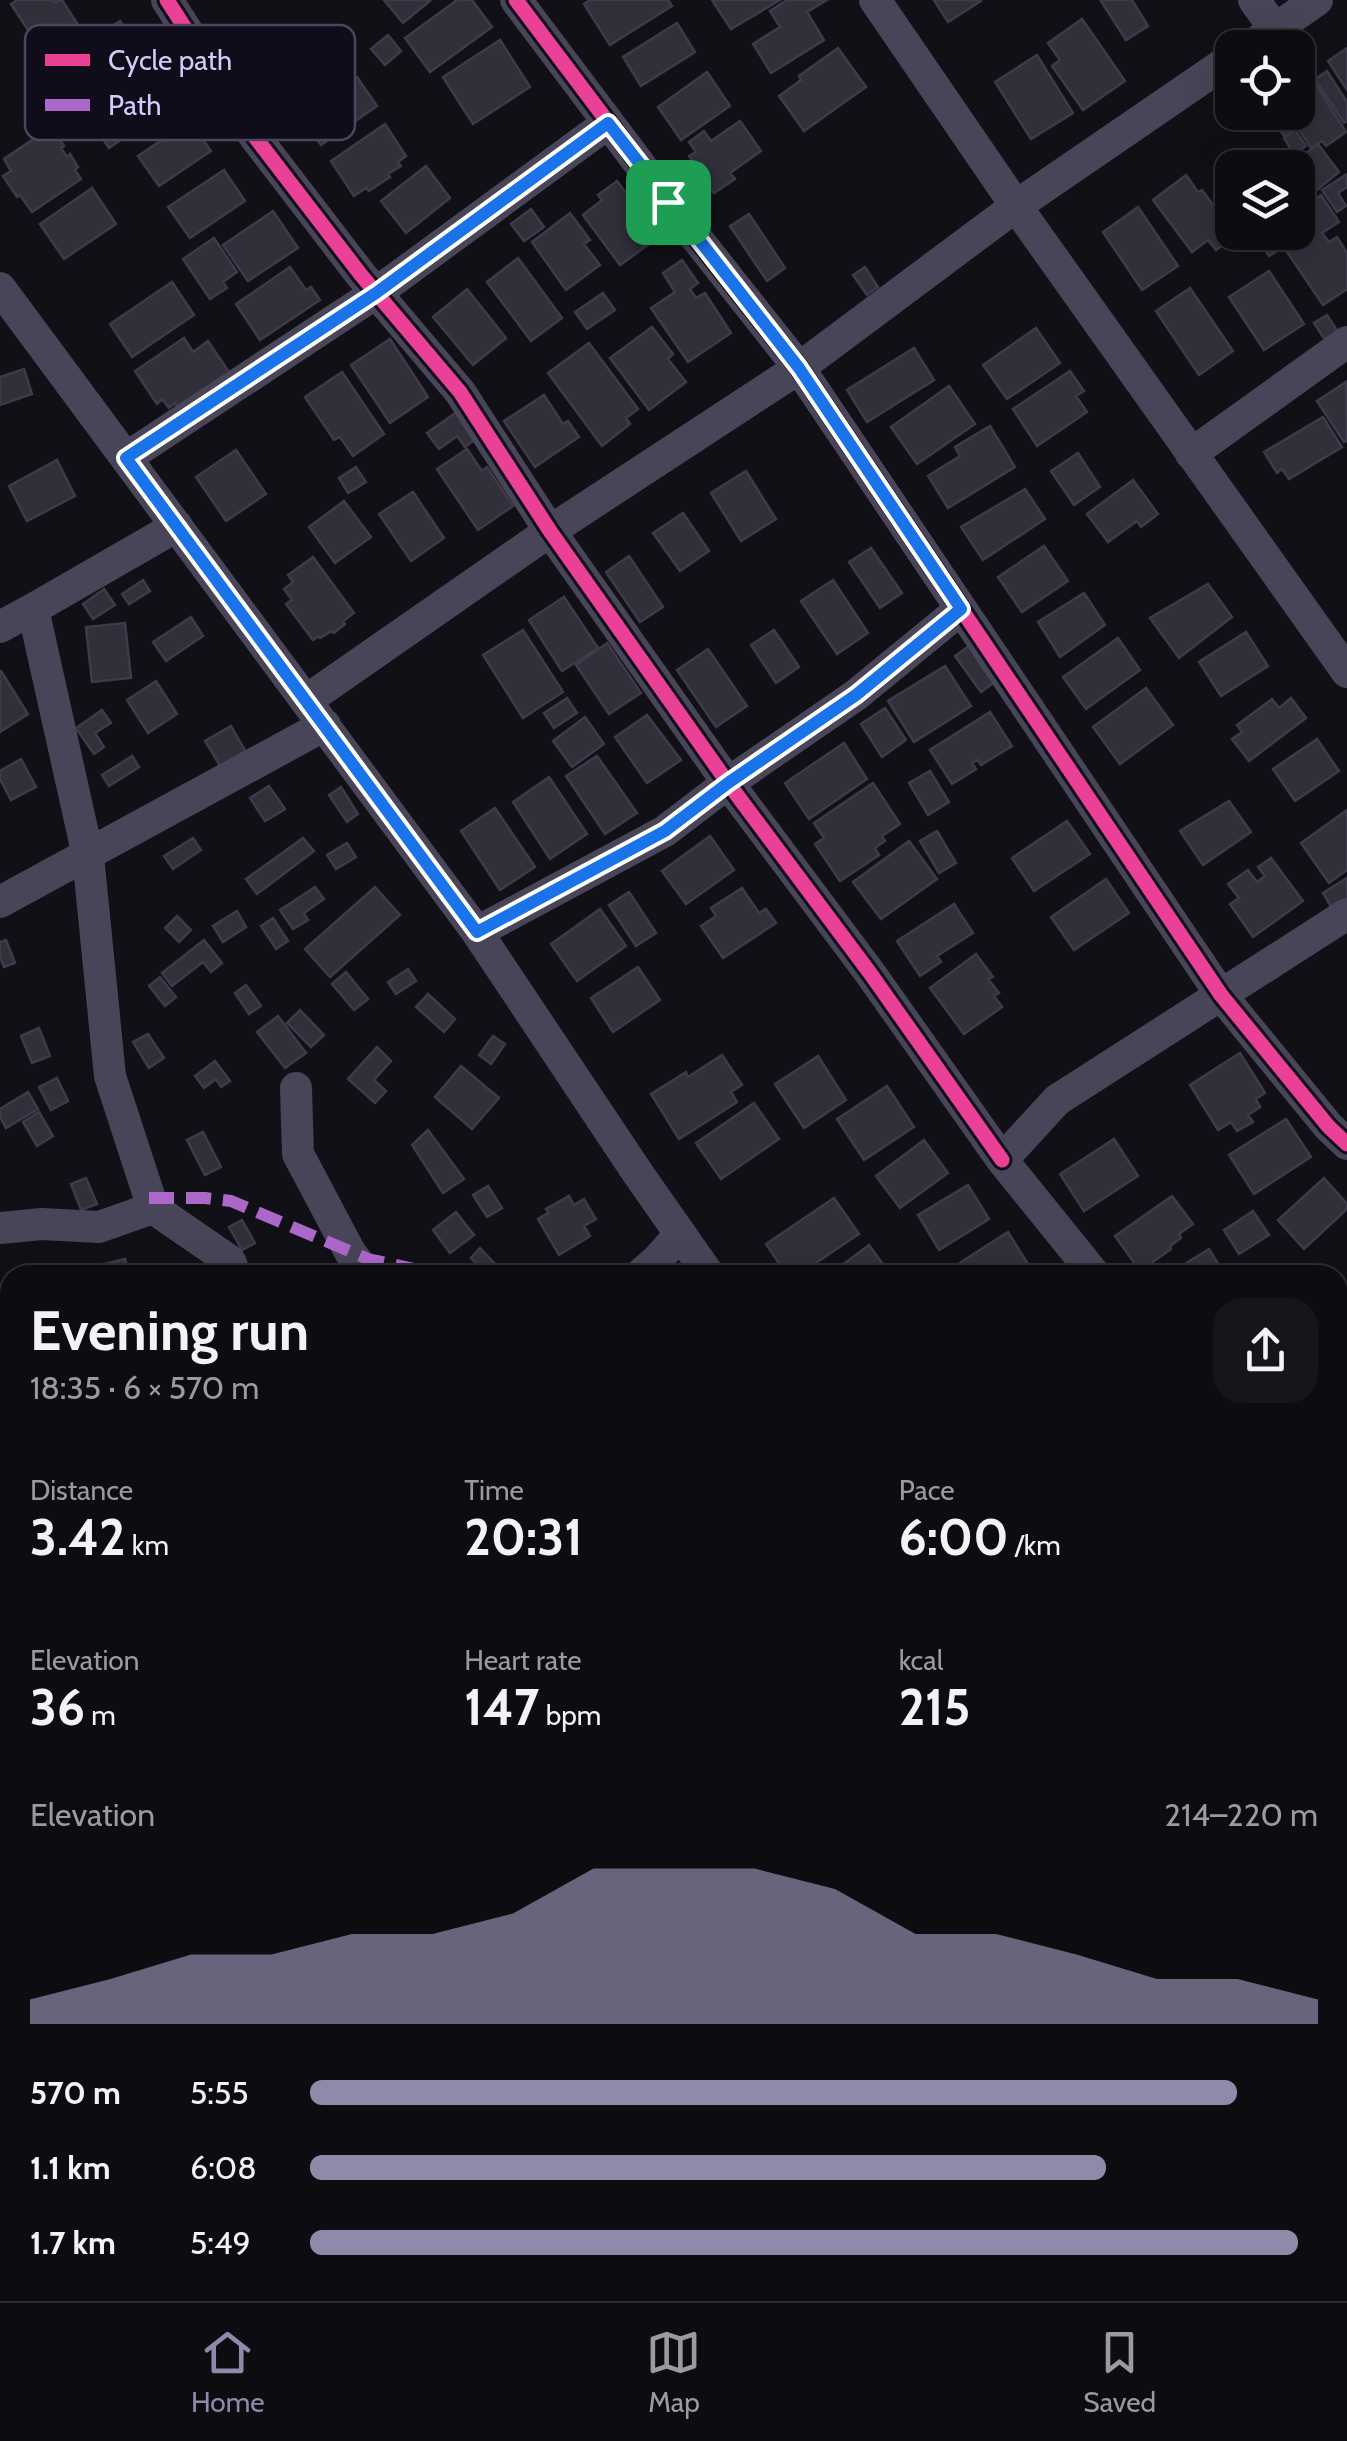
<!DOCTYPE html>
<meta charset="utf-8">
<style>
:root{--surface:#0d0c10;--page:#161519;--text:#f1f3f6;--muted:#9a9b9f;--line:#2d2c30;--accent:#908aaa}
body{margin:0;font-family:Cabin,sans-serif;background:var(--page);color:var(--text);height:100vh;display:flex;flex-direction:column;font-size:38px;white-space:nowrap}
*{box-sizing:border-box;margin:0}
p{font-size:32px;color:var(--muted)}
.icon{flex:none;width:55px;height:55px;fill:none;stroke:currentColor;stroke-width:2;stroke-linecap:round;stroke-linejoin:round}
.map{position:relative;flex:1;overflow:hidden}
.panel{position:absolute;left:0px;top:1265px;width:1348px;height:1038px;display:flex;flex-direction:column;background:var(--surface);border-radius:30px 30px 0 0;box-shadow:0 10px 40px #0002,0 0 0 2px var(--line)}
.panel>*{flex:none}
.fabs{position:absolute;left:1215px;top:30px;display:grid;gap:20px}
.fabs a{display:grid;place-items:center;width:100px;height:100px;border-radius:20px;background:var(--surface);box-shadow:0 10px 40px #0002,0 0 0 2px var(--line);font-size:50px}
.pin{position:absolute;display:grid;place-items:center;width:85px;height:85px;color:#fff;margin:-42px;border-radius:20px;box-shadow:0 5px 15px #0006}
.round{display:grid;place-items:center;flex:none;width:105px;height:105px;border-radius:30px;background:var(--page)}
.head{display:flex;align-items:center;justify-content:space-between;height:170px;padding:0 30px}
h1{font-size:55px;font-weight:800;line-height:75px}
.figures{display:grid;grid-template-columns:repeat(3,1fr);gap:15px;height:170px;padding:10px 30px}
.figures div{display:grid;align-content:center}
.figures b{font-size:50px;font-weight:800}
.figures small{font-size:28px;font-weight:400}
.figures p{font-size:28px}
.chart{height:280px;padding:20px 30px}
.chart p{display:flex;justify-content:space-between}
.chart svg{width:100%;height:180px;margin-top:10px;fill:var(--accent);opacity:.7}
ul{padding:0 30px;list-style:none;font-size:32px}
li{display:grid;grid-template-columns:160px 120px 1fr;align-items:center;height:75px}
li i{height:25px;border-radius:12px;background:var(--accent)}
.menu{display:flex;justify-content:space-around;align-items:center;height:140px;border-top:2px solid var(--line);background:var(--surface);font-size:28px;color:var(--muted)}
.menu a{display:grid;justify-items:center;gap:5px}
.menu .active{color:var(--accent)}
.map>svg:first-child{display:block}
</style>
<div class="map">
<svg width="1347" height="2301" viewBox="0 0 1347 2301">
<rect width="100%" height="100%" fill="#111016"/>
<!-- building -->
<path fill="#322f3b" stroke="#3f3a4a" stroke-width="2.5" d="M 17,0 L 54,0 L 55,2 L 62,0 L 78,25 L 41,50 L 11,4 Z
M 384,0 L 431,0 L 403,23 Z
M 457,0 L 472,0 L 492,27 L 430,72 L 405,38 Z
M 590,0 L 668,0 L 672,6 L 610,45 L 584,4 Z
M 712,0 L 780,0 L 731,29 Z
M 787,0 L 827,0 L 807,12 L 824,40 L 771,73 L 753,44 L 780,27 L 770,11 Z
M 934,0 L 980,0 L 981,1 L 948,22 Z
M 1103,0 L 1132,0 L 1148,26 L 1126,40 L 1101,1 Z
M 1082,19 L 1125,81 L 1083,110 L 1052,66 L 1060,60 L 1048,43 Z
M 120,21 L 139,49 L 88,83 L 69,56 Z
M 677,23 L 695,52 L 641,86 L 623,57 Z
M 388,35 L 401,51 L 385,65 L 371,49 Z
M 500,40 L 530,87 L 473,124 L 443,77 Z
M 838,48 L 866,87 L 804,131 L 779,96 L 801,80 L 799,76 Z
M 1347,48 L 1347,90 L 1328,61 Z
M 1037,55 L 1073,113 L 1031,139 L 995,82 Z
M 153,65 L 178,101 L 109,148 L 84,111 Z
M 1327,71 L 1347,102 L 1347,121 L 1344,123 L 1315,79 Z
M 707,72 L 730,106 L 681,140 L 658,107 Z
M 357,77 L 377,106 L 321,145 L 301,116 Z
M 1313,80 L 1346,132 L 1326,146 L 1322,141 L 1311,148 L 1298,128 L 1285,137 L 1268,112 L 1298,112 L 1298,90 Z
M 190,121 L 211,151 L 159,186 L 138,156 Z
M 740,121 L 761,151 L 730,173 L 735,179 L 714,193 L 689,156 L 696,152 L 689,142 L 704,131 L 711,141 Z
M 385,124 L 406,156 L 398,162 L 401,166 L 388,174 L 390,177 L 369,191 L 366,188 L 354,196 L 331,161 Z
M 47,130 L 51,135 L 55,133 L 64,146 L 61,148 L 67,157 L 70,154 L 78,167 L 75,170 L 81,179 L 32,212 L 20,195 L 17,197 L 3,176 L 11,171 L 4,159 Z
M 1295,130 L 1306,146 L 1294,154 L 1284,138 Z
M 1318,144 L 1339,172 L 1317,190 L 1295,162 Z
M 426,166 L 450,198 L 406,233 L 381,201 Z
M 224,170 L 245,201 L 190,238 L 168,207 Z
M 1347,174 L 1347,187 L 1338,193 L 1346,206 L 1337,212 L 1322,190 Z
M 1186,175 L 1198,192 L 1202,190 L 1236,235 L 1216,250 L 1208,240 L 1192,252 L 1153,200 Z
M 617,181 L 659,237 L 620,265 L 583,215 L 602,200 L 598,195 Z
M 92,188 L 116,224 L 64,259 L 40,224 Z
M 1321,195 L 1339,222 L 1322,233 L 1329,242 L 1337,237 L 1347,253 L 1347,289 L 1323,305 L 1285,249 L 1291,245 L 1282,232 L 1298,232 L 1298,211 Z
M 1138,207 L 1178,266 L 1142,290 L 1103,232 Z
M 531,209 L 544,227 L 524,241 L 511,224 Z
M 273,211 L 298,248 L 248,281 L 223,245 Z
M 570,213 L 590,240 L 584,244 L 600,265 L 566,290 L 532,242 Z
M 749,214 L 785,268 L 767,281 L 730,226 Z
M 1257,232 L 1273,232 L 1283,247 L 1269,256 L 1255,234 Z
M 214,238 L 237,272 L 223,282 L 227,288 L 210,299 L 183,259 Z
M 518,258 L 562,318 L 531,341 L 487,282 Z
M 682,260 L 698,283 L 690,289 L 696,298 L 705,293 L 731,333 L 688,362 L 651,308 L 675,292 L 663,273 Z
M 290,267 L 306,290 L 311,287 L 320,300 L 260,340 L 236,304 Z
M 865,267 L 878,287 L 867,295 L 853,275 Z
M 1269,271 L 1304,324 L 1264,350 L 1229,297 Z
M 172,282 L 194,315 L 132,357 L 110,324 Z
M 1190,288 L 1233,351 L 1199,375 L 1156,311 Z
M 467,289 L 506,338 L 473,365 L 433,317 Z
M 603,293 L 615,310 L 587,329 L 575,312 Z
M 1327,315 L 1340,335 L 1327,343 L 1314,323 Z
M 652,327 L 673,354 L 668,359 L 686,382 L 649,410 L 610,358 Z
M 1036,328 L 1060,363 L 1007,399 L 983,365 Z
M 184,338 L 193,352 L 208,341 L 231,375 L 182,414 L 175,403 L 169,408 L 162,399 L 157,404 L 135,371 Z
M 390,339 L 428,397 L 390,423 L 351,365 Z
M 589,343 L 638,409 L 626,418 L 630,424 L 602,446 L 548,373 Z
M 914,348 L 934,380 L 867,422 L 847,390 Z
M 24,369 L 32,394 L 0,405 L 0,377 Z
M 1070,371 L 1084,391 L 1076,396 L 1087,412 L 1037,446 L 1013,409 Z
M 342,372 L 384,434 L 353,456 L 340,437 L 334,440 L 305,397 Z
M 1346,382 L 1347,441 L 1344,442 L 1317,401 Z
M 949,386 L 975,424 L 917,464 L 891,427 Z
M 544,395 L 563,424 L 568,421 L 579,437 L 535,467 L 504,421 Z
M 461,409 L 480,436 L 465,447 L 457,436 L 439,449 L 427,433 Z
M 1323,417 L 1342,447 L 1289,479 L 1282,469 L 1277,473 L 1264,452 Z
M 990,426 L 1015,467 L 948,508 L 928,476 L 960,456 L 955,447 Z
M 467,449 L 482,471 L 487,467 L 513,506 L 478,530 L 437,469 Z
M 236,450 L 266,494 L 226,521 L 196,477 Z
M 1078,453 L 1100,487 L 1074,505 L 1051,471 Z
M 57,460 L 75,496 L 27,521 L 9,486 Z
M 356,467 L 366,482 L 348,493 L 339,478 Z
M 746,471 L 776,519 L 741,541 L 711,493 Z
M 1133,480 L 1158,514 L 1141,527 L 1137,521 L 1108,542 L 1087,514 Z
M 1025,489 L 1045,519 L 983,560 L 961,527 Z
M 413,492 L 444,538 L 411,561 L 379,514 Z
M 344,501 L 371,537 L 335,563 L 309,527 Z
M 683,513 L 709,551 L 680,571 L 653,533 Z
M 1044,546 L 1068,581 L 1022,612 L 998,577 Z
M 871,548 L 902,593 L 880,608 L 849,562 Z
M 629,556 L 663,607 L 640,622 L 606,572 Z
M 313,557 L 354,613 L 343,621 L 345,624 L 334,633 L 332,631 L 320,638 L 319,636 L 313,640 L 286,604 L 292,600 L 284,589 L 293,582 L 288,575 Z
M 143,580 L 150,591 L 129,604 L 122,594 Z
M 833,580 L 868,633 L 837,654 L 801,601 Z
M 1208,584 L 1232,617 L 1179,658 L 1150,618 Z
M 104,589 L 115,605 L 93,619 L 83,604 Z
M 1084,593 L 1105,625 L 1060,657 L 1038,622 Z
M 564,597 L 598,648 L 562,671 L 529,620 Z
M 191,617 L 203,636 L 166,661 L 153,642 Z
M 125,623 L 131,678 L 92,682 L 86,627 Z
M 523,630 L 563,692 L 523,718 L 483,655 Z
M 774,630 L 799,667 L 776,683 L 751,645 Z
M 1246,632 L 1268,666 L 1221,696 L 1199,662 Z
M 1118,638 L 1140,670 L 1086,709 L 1063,677 Z
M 607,643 L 641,693 L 609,714 L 576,665 Z
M 969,646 L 996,681 L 981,692 L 955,656 Z
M 708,649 L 747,706 L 716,727 L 677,670 Z
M 945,666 L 971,706 L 914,742 L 888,701 Z
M 1,671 L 28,714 L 0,732 L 0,672 Z
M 156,681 L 177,714 L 148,733 L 127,700 Z
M 1146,688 L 1173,725 L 1120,764 L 1093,727 Z
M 567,698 L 577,713 L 554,728 L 544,713 Z
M 1291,698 L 1306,718 L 1249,761 L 1232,739 L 1242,732 L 1237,725 L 1272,699 L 1279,708 Z
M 885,708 L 906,740 L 882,757 L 861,724 Z
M 102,710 L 111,723 L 95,733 L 104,747 L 94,754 L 76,728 Z
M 990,712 L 1012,746 L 981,765 L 978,760 L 972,763 L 976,769 L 952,784 L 930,750 Z
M 647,715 L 681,760 L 647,783 L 615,737 Z
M 585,717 L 604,744 L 572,767 L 553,741 Z
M 231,726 L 247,754 L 222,769 L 205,741 Z
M 1317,739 L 1339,771 L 1295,801 L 1273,769 Z
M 844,743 L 867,779 L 809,819 L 785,783 Z
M 132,756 L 139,767 L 109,786 L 102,775 Z
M 597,756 L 637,813 L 605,834 L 566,776 Z
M 21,759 L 36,787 L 11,800 L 0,779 L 0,771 Z
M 930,771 L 949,802 L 928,815 L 909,783 Z
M 549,777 L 587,834 L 550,859 L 513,802 Z
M 873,783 L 900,824 L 882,836 L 885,841 L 875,848 L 879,855 L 840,881 L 815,844 L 824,838 L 814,823 Z
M 269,786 L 285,809 L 265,821 L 250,798 Z
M 341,787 L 358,814 L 347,822 L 329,795 Z
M 1229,801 L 1251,832 L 1203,865 L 1180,831 Z
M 495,808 L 535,867 L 500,890 L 461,831 Z
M 1347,810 L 1347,870 L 1329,883 L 1301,843 Z
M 1067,821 L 1090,854 L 1034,891 L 1012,858 Z
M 937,831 L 956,863 L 939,873 L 920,841 Z
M 710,836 L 734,870 L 686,904 L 662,871 Z
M 193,838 L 201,850 L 173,869 L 164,856 Z
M 303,838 L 314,851 L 257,894 L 246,879 Z
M 909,841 L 937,879 L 881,919 L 853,882 Z
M 347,843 L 356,857 L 336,869 L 327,855 Z
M 1271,858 L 1303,901 L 1253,937 L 1230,904 L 1239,898 L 1228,884 L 1248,870 L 1257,882 L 1265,876 L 1258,867 Z
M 1347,878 L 1347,904 L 1334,912 L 1323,893 Z
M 1106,879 L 1129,913 L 1074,950 L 1051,917 Z
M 315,887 L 324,899 L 304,913 L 308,920 L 293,929 L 280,910 Z
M 375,887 L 400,915 L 330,977 L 305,949 Z
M 742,888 L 759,913 L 766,909 L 776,923 L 723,958 L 701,926 L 716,916 L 711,908 Z
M 629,892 L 656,933 L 636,946 L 609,905 Z
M 954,904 L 973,933 L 937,956 L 941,962 L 920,976 L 897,941 Z
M 600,909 L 626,946 L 577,981 L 551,944 Z
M 237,911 L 246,927 L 223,942 L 213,926 Z
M 177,916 L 191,930 L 179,942 L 165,928 Z
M 273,918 L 288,941 L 276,949 L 261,926 Z
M 6,940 L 15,963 L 4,967 L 0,957 L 0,942 Z
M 204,940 L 222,963 L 211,972 L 203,962 L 172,986 L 162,973 Z
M 976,954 L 993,977 L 988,979 L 999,993 L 994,996 L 1002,1007 L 964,1034 L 930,988 Z
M 638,967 L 660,1000 L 613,1032 L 591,998 Z
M 408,969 L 416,981 L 396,994 L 388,982 Z
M 346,972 L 368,999 L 354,1010 L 332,984 Z
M 160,977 L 176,997 L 165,1006 L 149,986 Z
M 246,985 L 261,1006 L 249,1014 L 235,993 Z
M 428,994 L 455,1019 L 444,1032 L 416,1007 Z
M 300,1010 L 324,1035 L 311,1047 L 287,1023 Z
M 278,1016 L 306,1053 L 285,1068 L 257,1032 Z
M 39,1028 L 50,1056 L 32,1063 L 21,1036 Z
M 148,1034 L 164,1058 L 149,1068 L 133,1042 Z
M 493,1036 L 505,1044 L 491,1064 L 479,1055 Z
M 377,1047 L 391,1061 L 374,1080 L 386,1091 L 375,1103 L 348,1079 Z
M 1240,1053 L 1265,1093 L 1256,1099 L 1260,1107 L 1248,1115 L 1253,1122 L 1237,1131 L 1231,1122 L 1218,1130 L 1190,1085 Z
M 722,1055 L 742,1085 L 731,1092 L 737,1102 L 679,1139 L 651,1094 L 686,1072 L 688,1077 Z
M 818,1056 L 846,1100 L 804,1128 L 775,1084 Z
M 215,1061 L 230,1081 L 221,1087 L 216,1079 L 204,1088 L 195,1076 Z
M 461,1066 L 499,1098 L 472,1129 L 435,1097 Z
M 57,1078 L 68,1101 L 51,1110 L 39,1087 Z
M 887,1086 L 914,1127 L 864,1160 L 837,1119 Z
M 28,1092 L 38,1109 L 6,1128 L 0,1117 L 0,1109 Z
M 754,1103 L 779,1139 L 721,1179 L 696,1143 Z
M 39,1112 L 53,1136 L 37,1146 L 23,1122 Z
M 1286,1119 L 1311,1157 L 1254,1194 L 1229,1155 Z
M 428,1130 L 464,1179 L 443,1193 L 412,1145 Z
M 203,1132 L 221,1167 L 205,1175 L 187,1140 Z
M 1114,1139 L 1138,1176 L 1084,1211 L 1060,1174 Z
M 924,1140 L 948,1173 L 900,1208 L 876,1176 Z
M 86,1178 L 97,1204 L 81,1210 L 71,1184 Z
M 1324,1178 L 1347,1204 L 1347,1209 L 1304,1249 L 1278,1220 Z
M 968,1185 L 989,1219 L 939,1250 L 918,1215 Z
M 488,1186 L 502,1208 L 487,1217 L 473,1195 Z
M 569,1196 L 574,1205 L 584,1199 L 596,1219 L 584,1226 L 590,1236 L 559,1255 L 538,1219 L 548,1213 L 546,1209 Z
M 1172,1196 L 1193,1224 L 1179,1234 L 1181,1238 L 1170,1246 L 1171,1249 L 1140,1271 L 1115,1236 Z
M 834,1198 L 859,1234 L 798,1275 L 787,1275 L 766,1244 Z
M 1253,1211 L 1269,1235 L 1239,1254 L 1224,1230 Z
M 456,1212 L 474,1235 L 450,1253 L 433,1230 Z
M 242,1220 L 255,1243 L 242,1250 L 229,1227 Z
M 1008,1232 L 1031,1269 L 1022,1275 L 960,1275 L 955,1266 Z
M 869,1245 L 891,1275 L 829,1275 Z
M 480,1248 L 496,1265 L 486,1274 L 471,1258 Z
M 1209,1249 L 1225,1275 L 1167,1275 Z
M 125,1259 L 129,1275 L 85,1275 L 84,1269 Z
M 10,1354 L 10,1398 L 2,1403 L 0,1399 L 0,1360 Z
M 1347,1380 L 1347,1441 L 1343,1446 L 1338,1442 L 1338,1392 Z
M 1347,1583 L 1347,1622 L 1344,1624 L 1338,1619 L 1338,1596 Z
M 1338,1734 L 1347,1747 L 1347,1765 L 1338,1772 Z
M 0,1755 L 10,1776 L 10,1798 L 0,1803 Z
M 3,1934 L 10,1954 L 10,1975 L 4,1977 L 0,1968 L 0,1935 Z
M 92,2292 L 135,2292 L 117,2301 L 96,2301 Z
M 216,2292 L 300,2292 L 304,2299 L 300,2301 L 221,2301 Z"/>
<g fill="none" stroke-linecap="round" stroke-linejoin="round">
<!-- minor -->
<path stroke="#474557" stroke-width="32" d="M 167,0 L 255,137 L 361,275 L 460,392 L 550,531 L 728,783 L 870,973 L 1002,1160
M 516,0 L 668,202 L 799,368 L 1221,995 L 1328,1126 L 1347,1144
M 875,0 L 1016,206 L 1347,672
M 1254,0 L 1275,29
M 1248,48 L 1317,0
M 0,288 L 477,932 L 639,1175 L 709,1275
M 1191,454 L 1347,342
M 126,458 L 376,293 L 608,123
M 177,526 L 33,609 L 88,856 L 110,1076 L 153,1208 L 230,1261 L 235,1275
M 0,627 L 33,609
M 307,700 L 550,531 L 799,368 L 1016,206 L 1232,58
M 0,902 L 325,725
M 477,932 L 665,831 L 728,783 L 856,695 L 961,609
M 296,1088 L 298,1154 L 350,1252 L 367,1275
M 0,1228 L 42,1224 L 99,1227 L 153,1208
M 640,1275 L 657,1260 L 680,1234
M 1095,1275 L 1002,1160 L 1057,1100 L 1347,914
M 1338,1511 L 1347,1519
M 1338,1900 L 1347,1906
M 0,2141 L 4,2139
M 1338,2148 L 1347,2116
M 0,2217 L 10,2213
M 1308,2301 L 1309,2292"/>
<!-- quiet -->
<path stroke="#ac68c9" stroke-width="12" stroke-dasharray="25 12" stroke-linecap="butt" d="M 149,1198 L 205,1198 L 231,1201 L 368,1259 L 423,1271 L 429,1275
M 0,1742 L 10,1738
M 0,2027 L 10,2005
M 0,2062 L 10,2118
M 784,2292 L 784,2301
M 1053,2292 L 1056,2301
M 910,2301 L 919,2292"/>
<!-- cycleway casing -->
<g stroke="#100c1a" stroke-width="21">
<path id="cycleway" d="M 167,0 L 255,137 L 361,275 L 460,392 L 550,531 L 728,783 L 870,973 L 1002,1160
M 516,0 L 668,202 L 799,368 L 1221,995 L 1328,1126 L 1347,1144"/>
</g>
<!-- cycleway -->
<use href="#cycleway" stroke="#ea4096" stroke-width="15"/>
</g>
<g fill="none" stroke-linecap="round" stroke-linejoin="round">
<!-- route casing -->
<g stroke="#fff" stroke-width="20">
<path id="route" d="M 608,123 L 799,368 L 961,609 L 856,695 L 728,783 L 665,831 L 477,932 L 126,458 L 376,293 Z"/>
</g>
<!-- route -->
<use href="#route" stroke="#1a73e8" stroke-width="12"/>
</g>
<!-- legend -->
<rect x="25" y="25" width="330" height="115" rx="15" fill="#100c1a" stroke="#4b455d" stroke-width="2.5"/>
<rect x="45" y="54" width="45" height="12" fill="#ea4096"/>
<rect x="45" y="99" width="45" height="12" fill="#ac68c9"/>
<g font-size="28" fill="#d4cbfa">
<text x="108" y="70">Cycle path</text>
<text x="108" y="115">Path</text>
</g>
</svg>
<div class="fabs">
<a><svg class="icon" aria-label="locate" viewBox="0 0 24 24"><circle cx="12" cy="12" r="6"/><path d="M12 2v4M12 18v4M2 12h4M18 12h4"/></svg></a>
<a><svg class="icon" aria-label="layers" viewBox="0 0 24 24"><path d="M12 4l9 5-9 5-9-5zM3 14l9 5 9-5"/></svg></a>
</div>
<div class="pin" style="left:668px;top:202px;background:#1e9e55"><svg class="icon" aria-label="arrive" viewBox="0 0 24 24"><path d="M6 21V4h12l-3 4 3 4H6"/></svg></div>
<section class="panel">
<div class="head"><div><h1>Evening run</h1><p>18:35 · 6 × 570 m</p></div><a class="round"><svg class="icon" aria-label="share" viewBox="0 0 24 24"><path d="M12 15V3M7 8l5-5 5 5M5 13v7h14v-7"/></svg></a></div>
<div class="figures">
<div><p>Distance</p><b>3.42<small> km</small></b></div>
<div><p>Time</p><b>20:31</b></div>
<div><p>Pace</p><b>6:00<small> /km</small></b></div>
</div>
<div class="figures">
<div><p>Elevation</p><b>36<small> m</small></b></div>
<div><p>Heart rate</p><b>147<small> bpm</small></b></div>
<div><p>kcal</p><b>215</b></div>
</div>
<div class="chart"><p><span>Elevation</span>214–220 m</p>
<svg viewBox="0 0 160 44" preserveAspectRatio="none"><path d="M0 44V38L10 33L20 27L30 27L40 22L50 22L60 17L70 6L80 6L90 6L100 11L110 22L120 22L130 27L140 33L150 33L160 38V44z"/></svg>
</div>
<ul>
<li><b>570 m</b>5:55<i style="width:92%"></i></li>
<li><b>1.1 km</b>6:08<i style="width:79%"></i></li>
<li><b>1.7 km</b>5:49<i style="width:98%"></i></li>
</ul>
</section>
</div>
<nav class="menu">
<a class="active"><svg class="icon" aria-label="home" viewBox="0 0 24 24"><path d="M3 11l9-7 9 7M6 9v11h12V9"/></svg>Home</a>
<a><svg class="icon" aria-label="map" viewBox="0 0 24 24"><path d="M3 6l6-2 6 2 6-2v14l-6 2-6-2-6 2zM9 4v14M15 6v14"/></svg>Map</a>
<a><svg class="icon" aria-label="saved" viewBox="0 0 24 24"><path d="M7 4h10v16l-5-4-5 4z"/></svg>Saved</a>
</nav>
